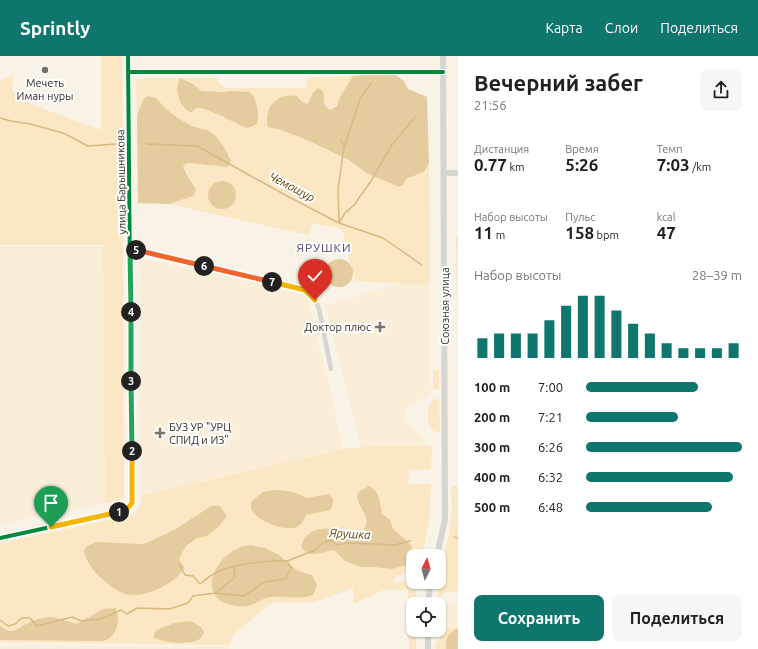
<!DOCTYPE html>
<html lang="ru">
<meta charset="utf-8">
<style>
:root{--surface:#fff;--page:#f6f6f6;--text:#202124;--muted:#757577;--accent:#0f766e}
body{margin:0;font-family:Ubuntu,sans-serif;background:var(--page);color:var(--text);height:100vh;display:flex;flex-direction:column;font-size:15px;white-space:nowrap}
*{box-sizing:border-box;margin:0}
p{font-size:13px;color:var(--muted)}
.icon{flex:none;width:22px;height:22px;fill:none;stroke:currentColor;stroke-width:2;stroke-linecap:round;stroke-linejoin:round}
.map{position:relative;flex:1;overflow:hidden}
.side{display:flex;flex-direction:column;background:var(--surface);width:300px}
.side>*{flex:none}
.needle{width:26px;rotate:6deg}
.buttons{position:absolute;left:406px;top:493px;display:grid;gap:8px}
.buttons a{display:grid;place-items:center;width:40px;height:40px;border-radius:8px;background:var(--surface);box-shadow:0 1px 3px #0004;font-size:20px}
.pin{position:absolute;display:grid;place-items:center;width:34px;height:34px;color:#fff;margin:-41px -17px;border-radius:50% 50% 50% 0;rotate:-45deg;box-shadow:0 0 4px #0007}
.pin .icon{rotate:45deg}
.km{position:absolute;width:20px;height:20px;margin:-10px;border-radius:50%;background:#222;color:#fff;font-size:11px;line-height:20px;text-align:center}
.round{display:grid;place-items:center;flex:none;width:42px;height:42px;border-radius:8px;background:var(--page)}
.head{display:flex;align-items:center;justify-content:space-between;height:68px;padding:0 16px}
h1{font-size:22px;font-weight:700;line-height:30px}
.figures{display:grid;grid-template-columns:repeat(3,1fr);gap:6px;height:68px;padding:4px 16px}
.figures div{display:grid;align-content:center}
.figures b{font-size:17px;font-weight:700}
.figures small{font-size:11px;font-weight:400}
.figures p{font-size:11px}
.chart{height:112px;padding:8px 16px}
.chart p{display:flex;justify-content:space-between}
.chart svg{width:100%;height:72px;margin-top:4px;stroke:var(--accent);stroke-width:6}
.button{display:flex;gap:8px;margin-top:auto;padding:8px 16px}
.button a{flex:1;height:46px;border-radius:8px;background:var(--accent);color:#fff;font-size:16px;font-weight:700;line-height:46px;text-align:center}
.button a+a{background:var(--page);color:var(--text)}
ul{padding:0 16px;list-style:none;font-size:13px}
li{display:grid;grid-template-columns:64px 48px 1fr;align-items:center;height:30px}
li i{height:10px;border-radius:5px;background:var(--accent)}
header{display:flex;align-items:center;gap:24px;box-sizing:border-box;height:56px;padding:0 20px;background:var(--accent);color:#fff}
header strong{font-size:19px}
nav{display:flex;gap:22px;margin-inline-start:auto;font-size:14px}
main{display:flex;flex:1;min-height:0}
.map>svg:first-child{display:block}
</style>
<header>
<strong>Sprintly</strong>
<nav><a>Карта</a><a>Слои</a><a>Поделиться</a></nav>
</header>
<main>
<div class="map">
<svg width="458" height="593" viewBox="0 0 458 593">
<rect width="100%" height="100%" fill="#f8f2e7"/>
<!-- built -->
<path fill="#faeed9" d="M 0,191 L 103,191 L 105,447 L 0,468 Z
M 139,203 L 301,236 L 308,241 L 324,312 L 327,317 L 343,393 L 141,440 L 139,310 Z
M 401,227 L 430,229 L 431,339 L 407,350 L 406,364 L 429,390 L 361,391 L 325,249 Z
M 458,546 L 458,571 L 439,574 L 439,549 Z
M 0,590 L 96,591 L 229,591 L 229,593 L 0,593 Z"/>
<!-- green -->
<path fill="#fbe7c3" fill-rule="evenodd" d="M 101,0 L 122,0 L 124,443 L 105,447 L 103,189 L 0,189 L 0,25 L 13,19 L 12,35 L 28,47 L 101,74 Z
M 353,20 L 334,53 L 330,54 C 323,50 324,45 324,37 L 310,46 L 309,48 L 302,46 L 300,42 L 268,71 L 281,74 L 309,85 L 349,104 L 366,117 L 399,131 L 403,129 L 406,124 L 424,116 L 429,107 L 430,229 L 355,225 L 342,173 L 312,167 L 309,179 L 169,148 L 188,142 L 192,125 L 184,114 L 182,109 L 189,107 L 228,111 L 231,105 L 230,100 L 209,74 L 196,71 L 177,62 L 165,52 L 156,42 L 143,44 L 137,59 L 136,27 L 137,23 L 142,22 L 218,22 L 218,26 L 225,32 L 305,32 L 307,29 L 307,22 ZM 193,28 L 202,34 L 209,36 L 243,35 L 256,46 L 259,62 L 213,56 L 198,51 L 195,52 Z
M 456,180 L 458,180 L 458,296 Z
M 439,313 L 439,332 L 433,334 L 433,315 Z
M 435,343 L 439,343 L 440,377 C 424,375 424,350 435,343 Z
M 432,390 L 431,413 L 409,414 L 408,428 L 431,428 L 429,466 L 422,500 L 413,500 L 413,514 L 395,521 L 394,528 L 413,522 L 413,526 L 416,526 L 416,548 L 413,548 L 413,574 L 416,574 L 416,593 L 409,593 L 408,534 L 386,533 L 354,548 L 353,532 L 314,546 L 271,547 L 233,579 L 229,589 L 0,586 L 0,487 L 134,459 L 142,445 L 141,440 L 343,393 L 361,391 Z
M 454,430 L 458,430 L 458,535 L 443,537 L 438,548 L 437,548 L 439,519 L 450,474 L 452,453 L 451,432 Z
M 458,571 C 450,578 445,581 446,593 L 436,593 L 435,587 L 439,585 L 439,574 Z"/>
<!-- forest -->
<path fill="#e5cc9f" d="M 363,19 L 395,19 L 404,25 L 408,33 L 427,41 L 429,107 L 424,116 L 406,123 L 403,129 L 399,131 L 366,117 L 349,104 L 309,85 L 281,74 L 268,71 C 263,52 277,36 297,40 L 302,46 L 308,48 L 313,37 L 318,32 L 322,34 C 327,42 320,48 330,54 L 337,50 L 340,41 L 353,20 Z
M 180,22 L 193,28 L 202,35 L 223,36 L 233,35 L 250,36 C 257,43 260,59 257,68 L 248,72 C 238,69 203,49 197,52 C 195,52 194,54 192,56 L 189,56 C 179,49 174,33 180,22 Z
M 147,40 L 156,42 C 165,52 174,61 187,67 C 193,71 200,72 207,74 C 216,77 228,96 231,105 L 228,111 L 189,107 L 183,109 C 185,118 192,126 196,134 L 193,140 L 169,148 L 138,147 L 137,59 L 143,44 Z
M208 139a14 14 0 1 1 28 0a14 14 0 1 1-28 0Z
M325 217a14 14 0 1 1 28 0a14 14 0 1 1-28 0Z
M 369,430 C 380,435 380,447 382,458 L 390,464 L 393,473 L 412,490 L 412,499 L 406,509 L 392,513 L 374,511 L 361,511 L 345,505 L 334,494 C 321,496 309,504 301,490 C 310,463 341,475 361,477 C 377,462 352,447 358,437 C 361,434 366,432 369,430 Z
M 275,434 C 287,434 297,436 307,442 L 328,438 L 333,442 L 333,448 L 330,454 L 306,459 C 304,464 302,468 297,471 C 286,476 255,465 251,452 C 251,451 251,447 251,446 L 263,436 Z
M 211,450 L 220,450 L 227,460 L 219,470 L 207,480 L 197,482 L 186,490 L 180,500 L 179,503 L 185,512 C 174,528 145,543 125,538 C 116,535 108,528 101,522 C 93,515 85,504 84,494 L 87,490 L 96,486 L 144,488 L 176,473 Z
M 251,489 L 265,492 L 279,499 L 298,515 L 312,519 L 317,529 L 313,539 C 298,544 285,540 270,541 C 262,542 255,549 247,550 C 241,552 223,548 218,543 C 202,527 221,498 239,492 C 242,490 247,490 251,489 Z
M 116,552 C 120,565 118,579 104,585 L 0,584 L 0,570 C 13,580 16,573 28,567 C 33,564 43,562 49,561 C 57,561 69,566 77,568 L 103,553 Z
M 191,565 L 201,571 L 204,576 C 203,578 202,580 201,582 C 192,590 163,587 153,581 L 156,574 L 174,567 Z
M 458,572 L 458,593 L 446,593 C 445,582 448,577 458,572 Z"/>
<g fill="none" stroke-linecap="round" stroke-linejoin="round">
<!-- stream -->
<path stroke="#d7b983" stroke-width="1.5" d="M 0,62 L 11,65 L 30,68 L 63,77 L 88,90 L 116,88
M 147,88 L 197,90 L 287,140 L 339,167 L 383,182 L 422,209
M 344,91 L 360,43 L 371,27
M 339,166 L 338,133 L 344,92 L 341,83
M 339,167 L 345,157 L 354,149 L 371,125 L 391,90 L 416,60
M 454,481 L 458,482
M 179,508 L 185,519 L 193,520 L 200,528 C 206,523 214,517 221,514 C 239,508 267,504 286,505
M 216,537 L 235,521 L 234,511
M 0,564 L 8,570 L 15,568 L 22,562 L 30,562 L 37,570 L 72,561 L 81,565 L 101,563 L 121,554 L 127,558 L 137,552 L 169,553 L 188,547 L 193,540 L 215,537 L 244,540 L 264,526 L 285,523 L 291,512 L 287,505 L 315,494 L 322,487 L 331,484 L 337,489 L 347,487 L 395,489 L 410,485"/>
<!-- street -->
<path stroke="#d6d5d2" stroke-width="4.5" d="M 129,16 L 443,16
M 130,193 L 305,235 L 315,244 L 319,253 L 331,313
M 0,482 L 124,455 L 130,451 L 132,447 L 128,0"/>
<!-- secondary -->
<path stroke="#d6d5d2" stroke-width="6" d="M 444,117 L 458,117
M 437,500 L 445,463 L 443,0
M 429,548 L 429,538 L 431,526
M 428,593 L 428,574"/>
<!-- cycleway casing -->
<g stroke="#fff" stroke-width="6">
<path id="cycleway" d="M 129,16 L 443,16
M 0,482 L 124,455 L 130,451 L 132,447 L 128,0"/>
</g>
<!-- cycleway -->
<use href="#cycleway" stroke="#00873e" stroke-width="4"/>
</g>
<g fill="none" stroke-linecap="round" stroke-linejoin="round">
<!-- split-1 casing -->
<g stroke="#fff" stroke-width="8">
<path id="split-1" d="M 51,471 L 119,456"/>
</g>
<!-- split-2 casing -->
<g stroke="#fff" stroke-width="8">
<path id="split-2" d="M 119,456 L 127,453 L 132,447 L 132,395"/>
</g>
<!-- split-3 casing -->
<g stroke="#fff" stroke-width="8">
<path id="split-3" d="M 131,325 L 132,395"/>
</g>
<!-- split-4 casing -->
<g stroke="#fff" stroke-width="8">
<path id="split-4" d="M 131,256 L 131,325"/>
</g>
<!-- split-5 casing -->
<g stroke="#fff" stroke-width="8">
<path id="split-5" d="M 131,256 L 130,193 L 136,194"/>
</g>
<!-- split-6 casing -->
<g stroke="#fff" stroke-width="8">
<path id="split-6" d="M 136,194 L 204,210"/>
</g>
<!-- split-7 casing -->
<g stroke="#fff" stroke-width="8">
<path id="split-7" d="M 204,210 L 272,226"/>
</g>
<!-- split-8 casing -->
<g stroke="#fff" stroke-width="8">
<path id="split-8" d="M 272,226 L 305,234 L 315,244"/>
</g>
<!-- split-1 -->
<use href="#split-1" stroke="#f5b400" stroke-width="5"/>
<!-- split-2 -->
<use href="#split-2" stroke="#f5b400" stroke-width="5"/>
<!-- split-3 -->
<use href="#split-3" stroke="#22a559" stroke-width="5"/>
<!-- split-4 -->
<use href="#split-4" stroke="#22a559" stroke-width="5"/>
<!-- split-5 -->
<use href="#split-5" stroke="#22a559" stroke-width="5"/>
<!-- split-6 -->
<use href="#split-6" stroke="#f0652b" stroke-width="5"/>
<!-- split-7 -->
<use href="#split-7" stroke="#f0652b" stroke-width="5"/>
<!-- split-8 -->
<use href="#split-8" stroke="#f5b400" stroke-width="5"/>
</g>
<!-- markers -->
<g fill="#777269" stroke="#fff" stroke-width="1.5">
<circle cx="45" cy="14" r="4"/>
<path d="M378 265h4v4h4v4h-4v4h-4v-4h-4v-4h4z"/>
<path d="M158 371h4v4h4v4h-4v4h-4v-4h-4v-4h4z"/>
</g>
<g text-anchor="middle" stroke-width="4" stroke-linejoin="round" paint-order="stroke">
<!-- poi labels -->
<g font-size="11" fill="#322d25" stroke="#fff">
<text x="45" y="31">Мечеть<tspan x="45" dy="13">Иман нуры</tspan></text>
<text x="371" y="275" text-anchor="end">Доктор плюс</text>
<text x="169" y="375" text-anchor="start">БУЗ УР "УРЦ<tspan x="169" dy="13">СПИД и ИЗ"</tspan></text>
</g>
<!-- street labels -->
<g font-size="11" fill="#322d25" stroke="#fff">
<text transform="translate(121 126) rotate(-91)" y="4">улица Барышникова</text>
<text transform="translate(445 250) rotate(-90)" y="4">Союзная улица</text>
</g>
<!-- water labels -->
<g font-size="12" font-style="italic" fill="#604508" stroke="#fff">
<text transform="translate(292 131) rotate(28)" y="4">Чемошур</text>
<text transform="translate(350 478) rotate(3)" y="4">Ярушка</text>
</g>
<!-- neighbourhood labels -->
<g font-size="12" letter-spacing="1" fill="#514482" stroke="#fff">
<text x="324" y="196">ЯРУШКИ</text>
</g>
</g>
</svg>
<div class="buttons">
<a><svg class="needle" viewBox="-14 -14 28 28"><path d="M0-13l5 13h-10z" fill="#e53935"/><path d="M0 13l5-13h-10z" fill="#757577"/></svg></a>
<a><svg class="icon" aria-label="locate" viewBox="0 0 24 24"><circle cx="12" cy="12" r="6"/><path d="M12 2v4M12 18v4M2 12h4M18 12h4"/></svg></a>
</div>
<div class="pin" style="left:51px;top:471px;background:#1e9e55"><svg class="icon" aria-label="arrive" viewBox="0 0 24 24"><path d="M6 21V4h12l-3 4 3 4H6"/></svg></div>
<div class="pin" style="left:315px;top:244px;background:#d93025"><svg class="icon" aria-label="check" viewBox="0 0 24 24"><path d="M5 12l5 5 9-10"/></svg></div>
<b class="km" style="left:119px;top:456px">1</b>
<b class="km" style="left:132px;top:395px">2</b>
<b class="km" style="left:131px;top:325px">3</b>
<b class="km" style="left:131px;top:256px">4</b>
<b class="km" style="left:136px;top:194px">5</b>
<b class="km" style="left:204px;top:210px">6</b>
<b class="km" style="left:272px;top:226px">7</b>
</div>
<section class="side">
<div class="head"><div><h1>Вечерний забег</h1><p>21:56</p></div><a class="round"><svg class="icon" aria-label="share" viewBox="0 0 24 24"><path d="M12 15V3M7 8l5-5 5 5M5 13v7h14v-7"/></svg></a></div>
<div class="figures">
<div><p>Дистанция</p><b>0.77<small> km</small></b></div>
<div><p>Время</p><b>5:26</b></div>
<div><p>Темп</p><b>7:03<small> /km</small></b></div>
</div>
<div class="figures">
<div><p>Набор высоты</p><b>11<small> m</small></b></div>
<div><p>Пульс</p><b>158<small> bpm</small></b></div>
<div><p>kcal</p><b>47</b></div>
</div>
<div class="chart"><p><span>Набор высоты</span>28–39 m</p>
<svg viewBox="0 0 160 44" preserveAspectRatio="none"><path d="M5 44V32M15 44V29M25 44V29M35 44V29M45 44V21M55 44V12M65 44V6M75 44V6M85 44V15M95 44V23M105 44V29M115 44V35M125 44V38M135 44V38M145 44V38M155 44V35"/></svg>
</div>
<ul>
<li><b>100 m</b>7:00<i style="width:72%"></i></li>
<li><b>200 m</b>7:21<i style="width:59%"></i></li>
<li><b>300 m</b>6:26<i style="width:100%"></i></li>
<li><b>400 m</b>6:32<i style="width:94%"></i></li>
<li><b>500 m</b>6:48<i style="width:81%"></i></li>
</ul>
<div class="button"><a>Сохранить</a><a>Поделиться</a></div>
</section>
</main>
